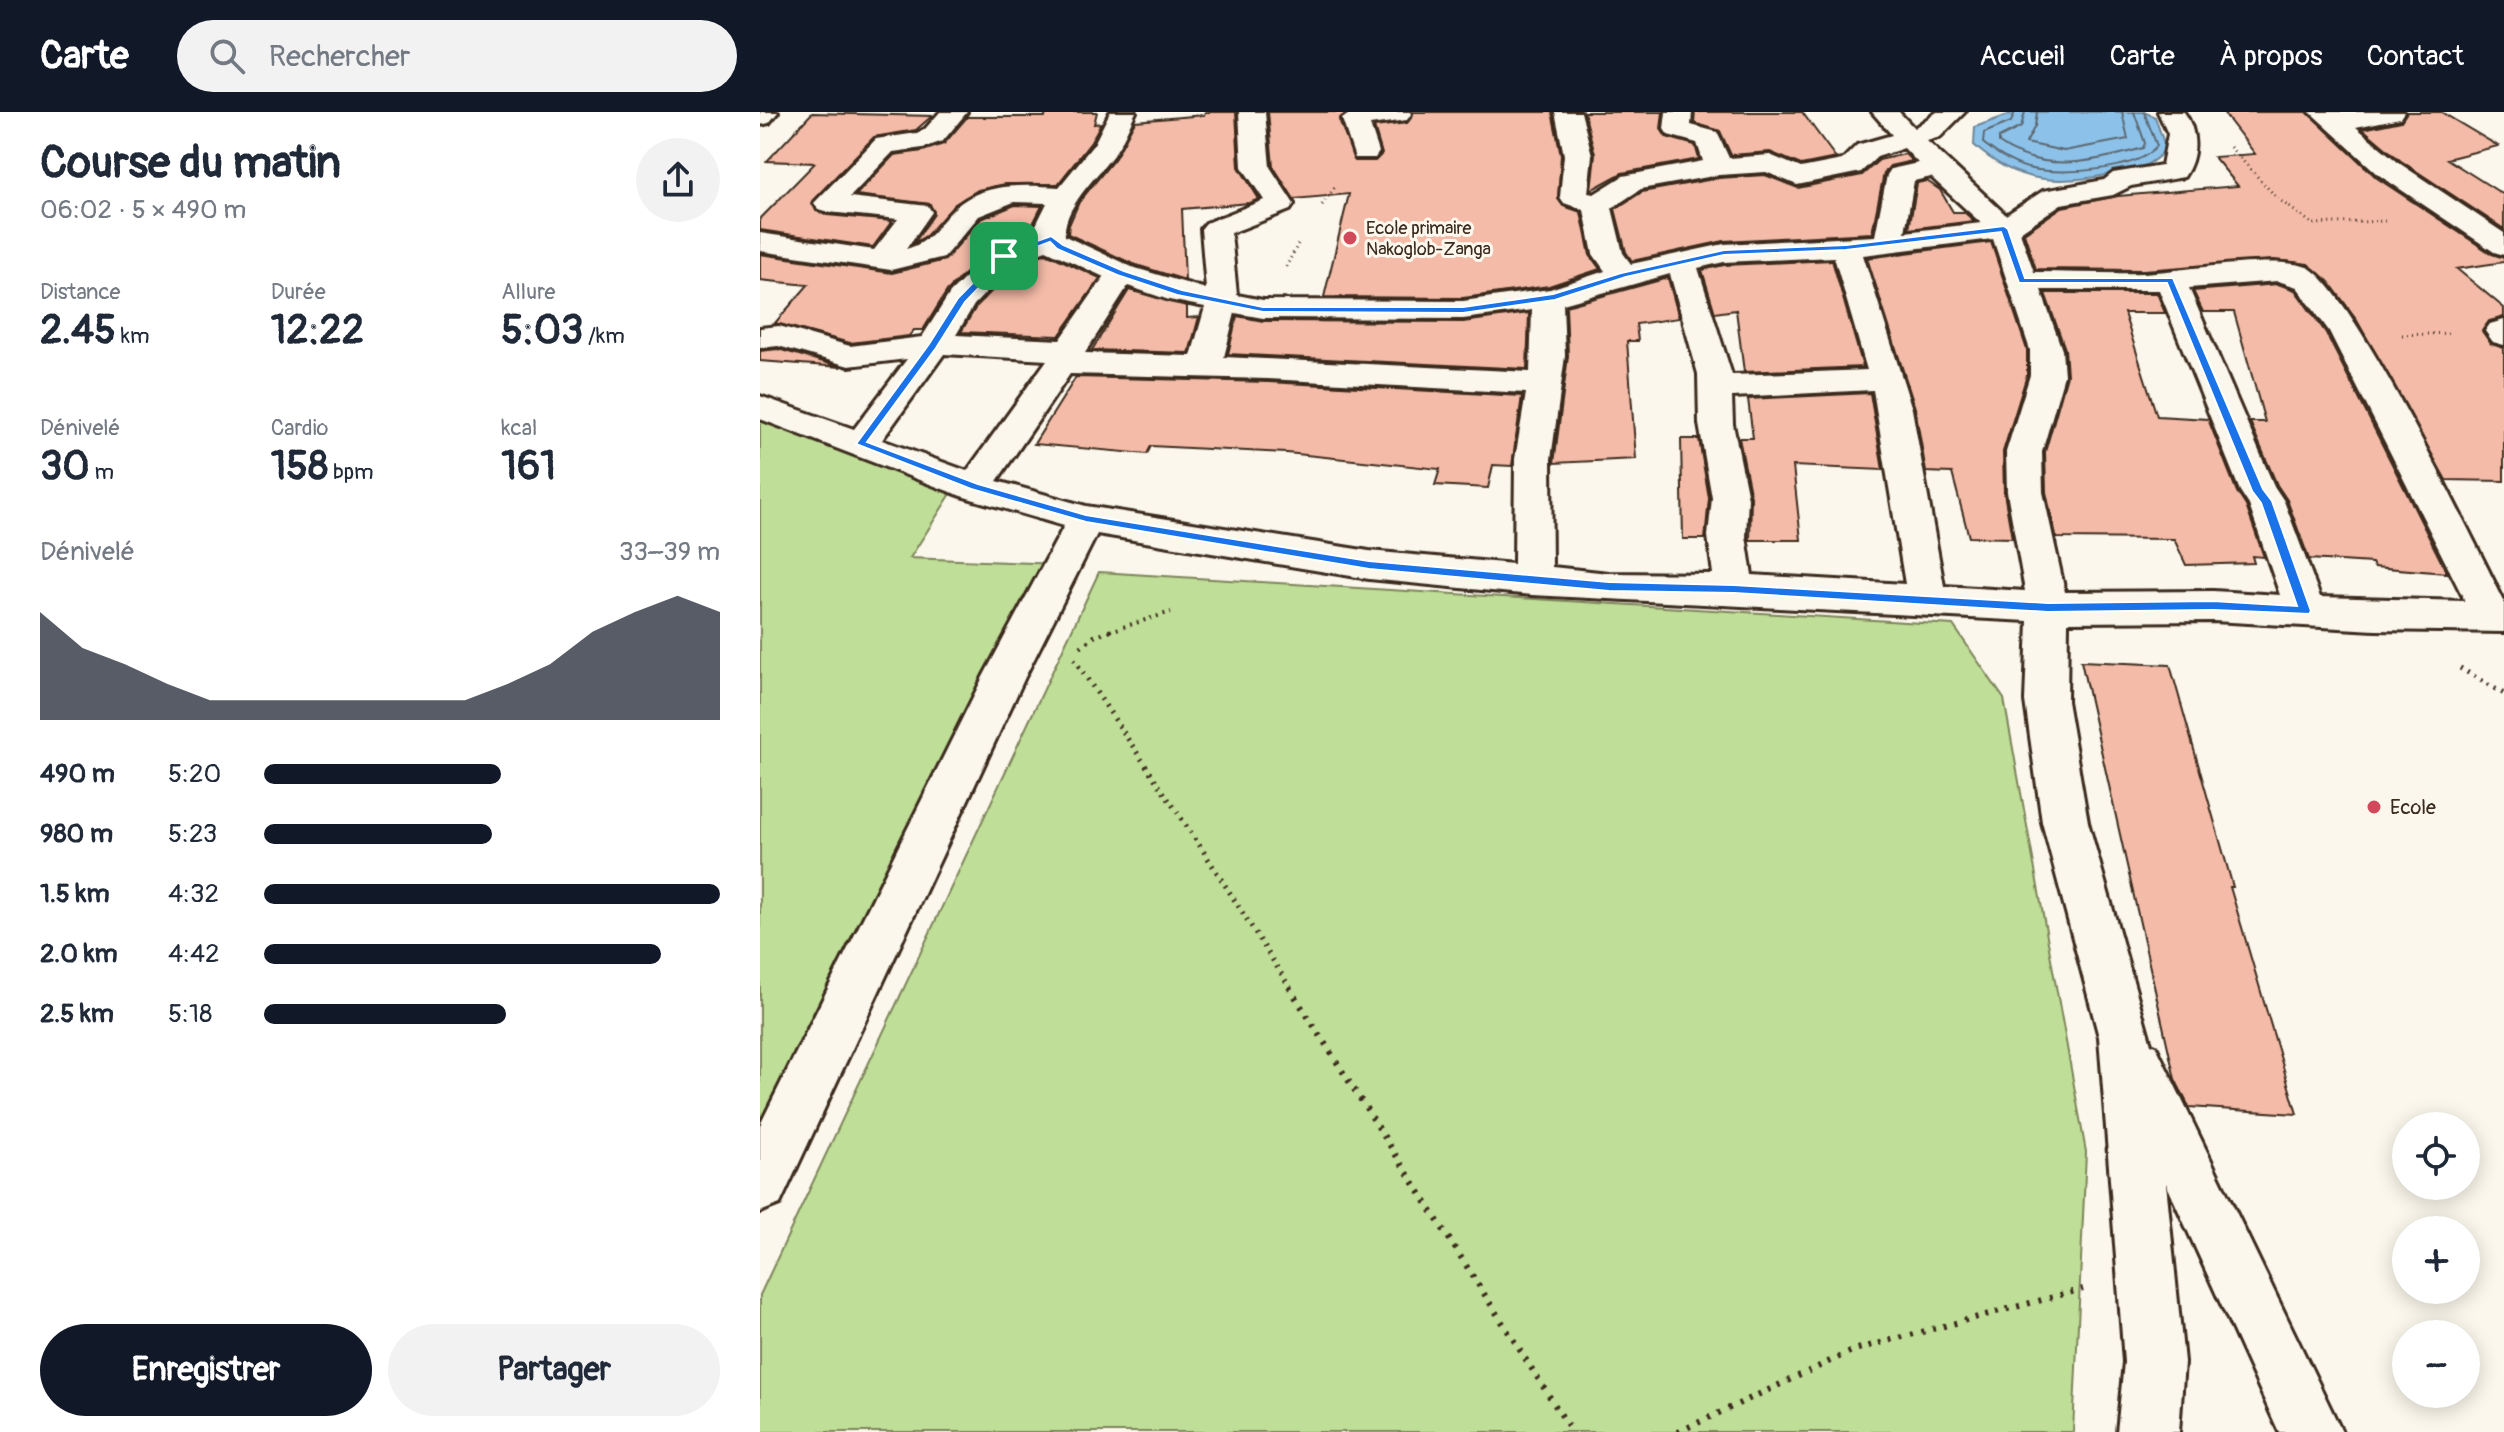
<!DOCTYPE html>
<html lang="fr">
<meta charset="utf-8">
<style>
:root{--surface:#fff;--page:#f2f2f3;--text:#1f2937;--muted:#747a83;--accent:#111827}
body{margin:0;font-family:Pangolin,sans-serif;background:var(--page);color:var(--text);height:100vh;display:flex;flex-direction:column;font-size:30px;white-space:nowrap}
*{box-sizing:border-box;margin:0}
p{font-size:26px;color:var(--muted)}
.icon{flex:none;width:44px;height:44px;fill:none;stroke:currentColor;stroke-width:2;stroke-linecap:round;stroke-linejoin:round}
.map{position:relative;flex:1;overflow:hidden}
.details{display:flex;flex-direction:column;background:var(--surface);width:760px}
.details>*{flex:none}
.buttons{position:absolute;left:1632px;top:1000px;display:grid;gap:16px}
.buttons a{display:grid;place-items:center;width:88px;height:88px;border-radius:50%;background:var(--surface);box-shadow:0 4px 20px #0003;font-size:40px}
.pin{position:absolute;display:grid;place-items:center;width:68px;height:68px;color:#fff;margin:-34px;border-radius:16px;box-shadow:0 4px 12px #0006}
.round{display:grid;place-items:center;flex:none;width:84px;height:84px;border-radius:42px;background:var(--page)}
.head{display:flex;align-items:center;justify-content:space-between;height:136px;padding:0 40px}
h1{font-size:44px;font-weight:700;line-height:60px}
.metrics{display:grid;grid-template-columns:repeat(3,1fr);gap:12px;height:136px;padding:8px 40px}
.metrics div{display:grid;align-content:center}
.metrics b{font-size:40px;font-weight:700}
.metrics small{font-size:22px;font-weight:400}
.metrics p{font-size:22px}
.chart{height:224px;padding:16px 40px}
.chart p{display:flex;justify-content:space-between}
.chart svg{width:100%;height:144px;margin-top:8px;fill:var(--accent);opacity:.7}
.cta{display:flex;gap:16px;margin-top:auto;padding:16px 40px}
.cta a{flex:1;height:92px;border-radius:48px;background:var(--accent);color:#fff;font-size:32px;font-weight:700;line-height:92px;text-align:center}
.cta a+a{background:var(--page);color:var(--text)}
ul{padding:0 40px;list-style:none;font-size:26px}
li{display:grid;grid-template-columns:128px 96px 1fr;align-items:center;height:60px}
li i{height:20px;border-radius:10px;background:var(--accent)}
header{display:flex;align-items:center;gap:48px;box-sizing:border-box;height:112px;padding:0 40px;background:var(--accent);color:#fff}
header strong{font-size:38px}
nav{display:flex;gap:44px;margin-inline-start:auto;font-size:28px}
.search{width:560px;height:72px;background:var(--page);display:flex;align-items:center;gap:20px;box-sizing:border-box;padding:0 28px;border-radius:44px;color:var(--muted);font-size:30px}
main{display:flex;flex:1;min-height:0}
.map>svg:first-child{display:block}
</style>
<header>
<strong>Carte</strong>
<div class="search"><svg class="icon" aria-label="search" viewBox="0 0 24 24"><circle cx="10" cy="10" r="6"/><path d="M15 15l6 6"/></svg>Rechercher</div>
<nav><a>Accueil</a><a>Carte</a><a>À propos</a><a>Contact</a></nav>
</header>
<main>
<section class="details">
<div class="head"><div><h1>Course du matin</h1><p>06:02 · 5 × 490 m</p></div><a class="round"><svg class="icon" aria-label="share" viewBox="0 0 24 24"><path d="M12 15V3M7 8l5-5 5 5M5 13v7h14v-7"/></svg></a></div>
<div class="metrics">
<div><p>Distance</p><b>2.45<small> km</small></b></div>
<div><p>Durée</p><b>12:22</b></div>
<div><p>Allure</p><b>5:03<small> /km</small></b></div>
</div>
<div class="metrics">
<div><p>Dénivelé</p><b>30<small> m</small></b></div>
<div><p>Cardio</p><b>158<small> bpm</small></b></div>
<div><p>kcal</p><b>161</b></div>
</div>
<div class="chart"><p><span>Dénivelé</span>33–39 m</p>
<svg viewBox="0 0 160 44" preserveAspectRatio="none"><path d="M0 44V11L10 22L20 27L30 33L40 38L50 38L60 38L70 38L80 38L90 38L100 38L110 33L120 27L130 17L140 11L150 6L160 11V44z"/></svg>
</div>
<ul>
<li><b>490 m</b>5:20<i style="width:52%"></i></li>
<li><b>980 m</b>5:23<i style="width:50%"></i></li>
<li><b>1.5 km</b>4:32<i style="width:100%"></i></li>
<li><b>2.0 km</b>4:42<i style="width:87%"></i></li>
<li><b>2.5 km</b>5:18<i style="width:53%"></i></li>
</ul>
<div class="cta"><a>Enregistrer</a><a>Partager</a></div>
</section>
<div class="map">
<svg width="1744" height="1320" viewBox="0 0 1744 1320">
<rect width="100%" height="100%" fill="#fbf7ec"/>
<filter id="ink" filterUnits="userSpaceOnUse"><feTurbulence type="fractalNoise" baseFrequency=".0125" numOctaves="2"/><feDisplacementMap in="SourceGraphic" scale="16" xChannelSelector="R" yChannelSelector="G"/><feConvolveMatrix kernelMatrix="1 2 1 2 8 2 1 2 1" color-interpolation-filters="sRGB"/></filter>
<g filter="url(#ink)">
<!-- green -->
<path fill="#bfde97" stroke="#7d845a" stroke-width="2" d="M 0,292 L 194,377 L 150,446 L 298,452 L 0,1072 Z
M 339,460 L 1193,513 L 1244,587 L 1326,1040 L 1313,1320 L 0,1320 L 0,1183 Z"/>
<!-- water -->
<path fill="#8cc2ea" stroke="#6c8598" stroke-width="2" d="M 1256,0 L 1384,0 L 1395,5 L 1406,37 C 1388,57 1377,56 1352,62 C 1298,73 1256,72 1214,33 L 1215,15 Z"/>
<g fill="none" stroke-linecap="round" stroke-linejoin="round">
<!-- shore -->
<path stroke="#5b6770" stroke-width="2" d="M 1255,0 L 1251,10 L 1224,21 L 1223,31 C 1238,43 1253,53 1272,57 C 1302,63 1378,59 1397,34 L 1384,0
M 1265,0 L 1261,15 L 1239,26 L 1239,31 C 1283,62 1335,50 1383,36 L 1385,31 L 1374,0
M 1277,0 L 1275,14 L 1266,31 L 1304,39 L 1368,27 L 1362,0"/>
</g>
<!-- building -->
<path fill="#f4bca8" stroke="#3b2a1e" stroke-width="2" d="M 287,0 L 337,0 L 334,12 L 341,11 L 331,30 L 298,72 L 245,72 L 218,78 L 195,92 L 167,123 L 154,131 L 174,102 L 170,92 L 96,83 L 134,43 L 163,39 L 184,32 L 207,5 L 285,5 Z
M 445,0 L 476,0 L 479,55 L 499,87 L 489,91 L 422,97 L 425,168 L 373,152 L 308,122 L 309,113 L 319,90 L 355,46 L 375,9 L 444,3 Z
M 508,0 L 587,0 L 579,8 L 595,49 L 615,49 L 622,42 L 614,15 L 647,11 L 653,0 L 792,0 L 801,43 L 798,87 L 803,94 L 821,100 L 830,143 L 840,157 L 789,174 L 703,186 L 564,185 L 589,82 L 534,87 L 513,54 Z
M 824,0 L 903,0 L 901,17 L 906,25 L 935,33 L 939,47 L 862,61 L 831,78 L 835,42 Z
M 935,0 L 1042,0 L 1076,46 L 1041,53 L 1010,40 L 971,43 L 960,19 L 934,11 Z
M 1463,0 L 1547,0 L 1617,66 L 1732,142 L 1744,146 L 1744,150 L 1697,157 L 1744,196 L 1744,205 L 1729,209 L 1722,219 L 1731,232 L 1744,236 L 1744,369 L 1686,368 L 1595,205 L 1569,170 L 1548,152 L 1514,148 L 1384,158 L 1276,157 L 1264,121 L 1302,95 L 1358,84 L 1478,74 L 1454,45 L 1495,42 Z
M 1647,0 L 1681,0 L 1738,34 L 1687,47 L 1744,83 L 1744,117 L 1641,49 L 1603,17 L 1641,9 Z
M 52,1 L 172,4 L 156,18 L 114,25 L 52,89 L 56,99 L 67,103 L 132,109 L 113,135 L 0,118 L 0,107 L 55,51 L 7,49 Z
M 1145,42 L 1152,49 L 1130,54 L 1124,61 L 1112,121 L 964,129 L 872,149 L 866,140 L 855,97 L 882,80 L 959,66 L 1005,63 L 1038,76 L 1102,63 L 1119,48 Z
M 1167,69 L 1180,78 L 1193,100 L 1204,100 L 1214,109 L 1149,117 L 1157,71 Z
M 255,93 L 282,94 L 272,114 L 273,120 L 231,136 L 187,179 L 163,218 L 154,218 L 149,224 L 90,231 L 15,211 L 48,173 L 0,168 L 0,142 L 132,161 L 185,148 L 221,107 Z
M 1231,130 L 1267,238 L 1267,263 L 1243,340 L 1244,381 L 1252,426 L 1209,425 L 1192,361 L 1166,360 L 1155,296 L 1107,146 Z
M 286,141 L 340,166 L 299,224 L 201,220 L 216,195 L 257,153 Z
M 1072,148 L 1103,255 L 984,260 L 976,198 L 955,201 L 942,158 L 964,153 Z
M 908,166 L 919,206 L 876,212 L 878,229 L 867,229 L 876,347 L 794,351 L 808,244 L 806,194 Z
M 1518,172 L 1535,178 L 1566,221 L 1687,461 L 1614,455 L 1612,451 L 1549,447 L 1527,388 L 1517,373 L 1490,310 L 1505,310 L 1474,200 L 1443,200 L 1433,179 Z
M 369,178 L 427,194 L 427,206 L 439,205 L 429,241 L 332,238 Z
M 1285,181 L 1397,181 L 1405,201 L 1364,201 L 1397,304 L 1448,307 L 1477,380 L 1486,394 L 1504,445 L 1492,444 L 1494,451 L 1426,453 L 1414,427 L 1296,426 L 1286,380 L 1285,340 L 1307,263 L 1305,237 Z
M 769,201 L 767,257 L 468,242 L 477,204 L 503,209 L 703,210 Z
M 18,237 L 81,255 L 0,249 L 0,239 Z
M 316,265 L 508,270 L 762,284 L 752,354 L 733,353 L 728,376 L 675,373 L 680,357 L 527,341 L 391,334 L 387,342 L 274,332 Z
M 1110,281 L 1123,358 L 1033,354 L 1041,428 L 990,428 L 991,385 L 979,326 L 993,326 L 988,287 Z
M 921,327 L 939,327 L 949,386 L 945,427 L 923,427 Z
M 1321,549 L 1410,553 L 1473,775 L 1470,775 L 1537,1002 L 1429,995 L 1415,967 Z"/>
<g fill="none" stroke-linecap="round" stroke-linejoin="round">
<!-- minor casing -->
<g stroke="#3b2a1e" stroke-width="6">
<path id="minor" d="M 0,0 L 18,0 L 9,11 L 0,13 Z
M 180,0 L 207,0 L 183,29 L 163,36 L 133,40 L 90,85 L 168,94 L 172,100 L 146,137 C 173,130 177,111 197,94 C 224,70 266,73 299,75 L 334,32 L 350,0 L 376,0 C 370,11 366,23 359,34 C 344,60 302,93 305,124 L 372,155 L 446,177 L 441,117 L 446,111 L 504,88 L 482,55 L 479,0 L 505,0 L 510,55 L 534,92 L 530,98 L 471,121 L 477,183 L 503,188 L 703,189 L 790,177 L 845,159 L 833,142 L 824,98 L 804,91 L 800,85 L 804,43 L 795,0 L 821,0 L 832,43 L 828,81 L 834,82 L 863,64 L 943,49 L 937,31 L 908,23 L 904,17 L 906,0 L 932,0 L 931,13 L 957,20 L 969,46 L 1010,43 L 1041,56 L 1082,48 L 1097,33 L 1132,23 L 1112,0 L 1139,0 L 1154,16 L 1177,0 L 1205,0 L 1180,25 L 1167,29 L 1246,103 L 1283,79 L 1344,68 L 1353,61 L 1402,53 L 1408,22 L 1398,0 L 1424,0 C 1438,20 1438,45 1424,65 L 1371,74 L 1353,83 L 1301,92 L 1260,120 L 1274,160 C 1310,160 1347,162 1384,161 C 1421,159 1516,143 1547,155 C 1591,173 1716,434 1744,489 L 1744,520 L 1615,518 L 1453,509 L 1308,510 L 1307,589 L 1328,710 L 1391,932 L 1396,934 L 1582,1320 L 1519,1320 L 1406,1071 L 1424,1250 L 1419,1320 L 1357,1320 L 1364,1250 L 1339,925 L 1282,710 L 1265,589 L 1268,509 L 772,483 L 609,467 L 337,422 L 265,565 L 20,1092 L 0,1100 L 0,1013 L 223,565 L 304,414 L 201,384 L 0,307 L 0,284 L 94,317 L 147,247 L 89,254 L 18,234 L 0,236 L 0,216 L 19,214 L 90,234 L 162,225 L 190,181 L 233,138 L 276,122 L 275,115 L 287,91 L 254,90 L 219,104 L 184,145 L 131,158 L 0,139 L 0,121 L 114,138 L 138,107 L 68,100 L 58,97 L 54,91 L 116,27 L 157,21 L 165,17 ZM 1144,36 L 1158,51 L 1131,57 L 1127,63 L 1115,124 L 964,132 L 871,152 L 863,141 L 852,96 L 881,77 L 959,63 L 1006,60 L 1037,73 L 1101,60 L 1117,45 ZM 1171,65 L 1221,111 L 1145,120 L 1154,69 ZM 1233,127 L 1270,238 L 1270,263 L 1246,340 L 1247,380 L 1265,479 L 1184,474 L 1152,297 L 1103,143 ZM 286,138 L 344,165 L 300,228 L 196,223 L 214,193 L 255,150 ZM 1074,145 L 1107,258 L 972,263 L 938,156 L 964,150 ZM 910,162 L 938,262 L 939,312 L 952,386 L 948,424 L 953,462 L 849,461 L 792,455 L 791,347 L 805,244 L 803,192 ZM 1518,169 L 1537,175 L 1569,219 L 1705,489 L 1560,485 L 1524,389 L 1514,374 L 1429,176 ZM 368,174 L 409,188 L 445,195 L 431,244 L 325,241 ZM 1281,178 L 1399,178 L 1480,379 L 1489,393 L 1520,483 L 1453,479 L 1305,480 L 1283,380 L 1282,340 L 1304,263 L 1302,238 ZM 772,198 L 770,260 L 464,245 L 475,201 L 503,206 L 703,207 ZM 184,242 L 287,248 L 207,359 L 122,328 ZM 310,262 L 508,267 L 766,281 L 755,347 L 754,452 L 609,439 L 326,394 L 237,369 ZM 1113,278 L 1145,472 L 992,463 L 986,424 L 988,386 L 973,312 L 972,285 Z
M 592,0 L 650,0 L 651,2 L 647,8 L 610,13 L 619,40 L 615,46 L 595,46 L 582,7 Z
M 1550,0 L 1644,0 L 1640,6 L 1596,15 L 1639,51 L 1744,121 L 1744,143 L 1734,140 L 1619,63 Z
M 1744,208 L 1744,233 L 1733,230 L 1725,219 L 1730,212 Z"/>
</g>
<!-- path-far3 -->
<path stroke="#3b2a1e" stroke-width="3" stroke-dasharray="1 4" stroke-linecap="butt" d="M 1470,35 L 1518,87 L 1553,112 L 1625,109
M 562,93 L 575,75
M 526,155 L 538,132
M 1642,223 L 1692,221"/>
<!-- path-far2 -->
<path stroke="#3b2a1e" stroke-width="4" stroke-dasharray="2 5" stroke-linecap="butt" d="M 350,519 L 411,500"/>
<!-- path-far1 -->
<path stroke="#3b2a1e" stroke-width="5" stroke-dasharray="2 6" stroke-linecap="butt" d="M 321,535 L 335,524 L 356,517
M 314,547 L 442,737 L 531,877
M 1700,556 L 1744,582"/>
<!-- path -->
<path stroke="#3b2a1e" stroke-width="6" stroke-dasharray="3 8" stroke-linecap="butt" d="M 529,875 L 812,1320
M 918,1320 L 1094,1238 L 1323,1177"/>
<!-- minor -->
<use href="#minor" fill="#fbf7ec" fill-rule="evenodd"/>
</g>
</g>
<!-- route -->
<path fill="#1a73e8" stroke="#fff" stroke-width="2" fill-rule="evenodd" d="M 1244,114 L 1248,117 L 1265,166 L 1413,166 L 1503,377 L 1512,389 L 1551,499 L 1549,502 L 1453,498 L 1288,500 L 974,481 L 849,479 L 609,457 L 326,410 L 211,377 L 96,332 L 169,232 L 198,186 L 241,142 L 291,124 L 303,133 L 364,159 L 422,178 L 503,195 L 703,195 L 793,182 L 861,161 L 964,138 L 1086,133 ZM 1241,120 L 1259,171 L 1407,171 L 1492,379 L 1501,391 L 1537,494 L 1453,489 L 1288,491 L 974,473 L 849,470 L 609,449 L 326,403 L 218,372 L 107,330 L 176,236 L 205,190 L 247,146 L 290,130 L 297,137 L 357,163 L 417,183 L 503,200 L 703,201 L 795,188 L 866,165 L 964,143 L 1086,138 Z"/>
<!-- markers -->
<g fill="#d1495b" stroke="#fbf7ec" stroke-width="3">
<circle cx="590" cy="126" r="8"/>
<circle cx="1614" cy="695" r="8"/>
</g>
<g text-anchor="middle" stroke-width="6" stroke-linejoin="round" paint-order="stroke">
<!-- far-poi labels -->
<g font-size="18" fill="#3b2a1e" stroke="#fbf7ec" text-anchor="start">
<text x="606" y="122">Ecole primaire<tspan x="606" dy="21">Nakoglob-Zanga</tspan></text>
</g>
<!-- poi labels -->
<g font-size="20" fill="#3b2a1e" stroke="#fbf7ec" text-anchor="start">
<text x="1630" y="702">Ecole</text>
</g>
</g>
</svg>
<div class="buttons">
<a><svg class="icon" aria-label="locate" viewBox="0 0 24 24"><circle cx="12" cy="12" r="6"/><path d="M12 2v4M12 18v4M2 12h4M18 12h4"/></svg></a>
<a>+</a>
<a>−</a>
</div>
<div class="pin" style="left:244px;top:144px;background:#1e9e55"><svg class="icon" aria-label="arrive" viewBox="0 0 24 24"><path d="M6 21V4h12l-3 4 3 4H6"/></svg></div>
</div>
</main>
